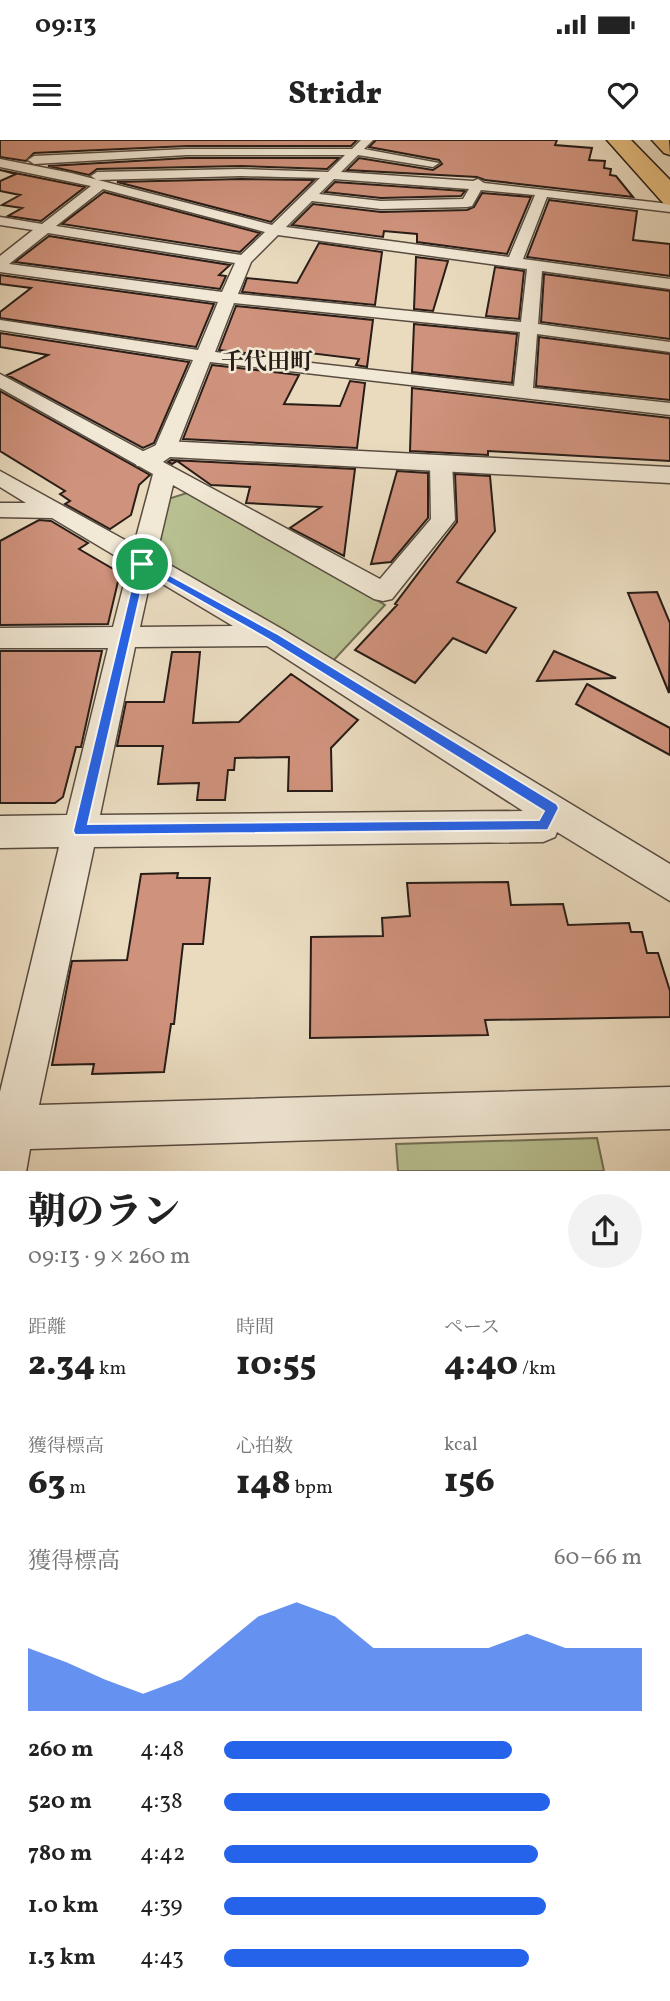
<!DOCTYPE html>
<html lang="ja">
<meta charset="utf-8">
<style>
:root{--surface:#fff;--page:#f2f2f2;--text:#222;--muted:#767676;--accent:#2563eb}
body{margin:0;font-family:Vollkorn,"Noto Serif JP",serif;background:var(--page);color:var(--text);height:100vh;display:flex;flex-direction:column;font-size:26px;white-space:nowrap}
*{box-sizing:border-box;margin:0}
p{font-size:23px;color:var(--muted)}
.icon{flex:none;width:38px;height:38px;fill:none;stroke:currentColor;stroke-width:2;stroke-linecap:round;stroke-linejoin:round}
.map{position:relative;height:1031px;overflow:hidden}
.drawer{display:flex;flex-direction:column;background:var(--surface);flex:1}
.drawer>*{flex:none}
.pin{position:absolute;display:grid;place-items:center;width:60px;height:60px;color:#fff;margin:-30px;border:4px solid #fff;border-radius:50%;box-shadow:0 2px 7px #0007}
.round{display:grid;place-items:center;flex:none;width:74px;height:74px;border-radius:37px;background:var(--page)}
.summary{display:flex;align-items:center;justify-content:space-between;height:119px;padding:0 28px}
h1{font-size:38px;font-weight:800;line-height:52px}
.stats{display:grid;grid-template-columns:repeat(3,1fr);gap:10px;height:119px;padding:7px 28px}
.stats div{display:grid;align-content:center}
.stats b{font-size:35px;font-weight:800}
.stats small{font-size:19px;font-weight:400}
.stats p{font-size:19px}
.chart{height:196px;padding:14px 28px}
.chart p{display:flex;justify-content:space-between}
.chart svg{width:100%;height:126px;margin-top:7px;fill:var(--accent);opacity:.7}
ul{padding:0 28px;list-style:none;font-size:23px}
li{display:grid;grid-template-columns:112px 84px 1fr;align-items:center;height:52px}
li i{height:18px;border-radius:9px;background:var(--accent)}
.status{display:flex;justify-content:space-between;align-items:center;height:49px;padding:0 35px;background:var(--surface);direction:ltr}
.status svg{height:19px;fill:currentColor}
header{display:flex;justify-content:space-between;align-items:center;height:91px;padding:0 28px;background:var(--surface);font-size:32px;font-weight:800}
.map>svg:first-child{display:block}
</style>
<div class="status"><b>09:13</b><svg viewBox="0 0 49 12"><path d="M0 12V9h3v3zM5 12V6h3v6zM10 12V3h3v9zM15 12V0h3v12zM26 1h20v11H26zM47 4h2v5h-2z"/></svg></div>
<header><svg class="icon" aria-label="menu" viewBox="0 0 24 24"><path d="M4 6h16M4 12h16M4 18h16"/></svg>Stridr<svg class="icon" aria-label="heart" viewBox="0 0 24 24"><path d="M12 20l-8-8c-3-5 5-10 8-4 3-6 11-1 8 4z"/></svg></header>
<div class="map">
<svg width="670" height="1032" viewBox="0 0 670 1032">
<rect width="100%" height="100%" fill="#eadbbf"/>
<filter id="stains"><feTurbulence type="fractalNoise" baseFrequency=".00286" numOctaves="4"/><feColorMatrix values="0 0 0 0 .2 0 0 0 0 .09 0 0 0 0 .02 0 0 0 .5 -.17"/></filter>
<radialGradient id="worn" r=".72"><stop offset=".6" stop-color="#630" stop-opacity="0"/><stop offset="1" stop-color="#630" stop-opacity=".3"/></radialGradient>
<!-- green -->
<path fill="#b8c091" stroke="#706e54" stroke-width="2" d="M 190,352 L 385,465 L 332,522 L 163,425 L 155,413 L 168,359 Z
M 597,998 L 604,1031 L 398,1031 L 396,1004 Z"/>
<!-- building -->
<path fill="#cf927c" stroke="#281d17" stroke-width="2" d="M 0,0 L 357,0 L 351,6 L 187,6 L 34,13 L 26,21 L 0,17 Z
M 376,0 L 557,0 L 555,5 L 592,8 L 589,20 L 605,21 L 604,28 L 611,29 L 610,35 L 616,36 L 633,57 L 485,40 L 477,37 L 347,30 L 359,18 L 433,30 L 442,24 L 439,20 L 369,7 Z
M 187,18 L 339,18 L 327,29 L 241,26 L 97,29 L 89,35 L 48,26 Z
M 0,30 L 85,47 L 41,81 L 8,76 L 22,68 L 2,65 L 20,55 L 0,51 L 0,41 L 16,34 Z
M 241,39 L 314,40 L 271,82 L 117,42 Z
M 335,42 L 465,51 L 461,56 L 381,58 L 325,52 Z
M 104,52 L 260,93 L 240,112 L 62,84 Z
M 482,53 L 531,57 L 507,114 L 417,102 L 417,94 L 384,91 L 383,97 L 292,85 L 313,64 L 381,72 L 467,70 L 474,67 Z
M 549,60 L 637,71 L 633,100 L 670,104 L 670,136 L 527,117 Z
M 49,96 L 230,125 L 219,135 L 226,136 L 220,149 L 15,122 Z
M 319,103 L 382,112 L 375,165 L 242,152 L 247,138 L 297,143 Z
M 416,117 L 448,121 L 433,171 L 414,169 Z
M 495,127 L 524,131 L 519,179 L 486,176 Z
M 544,134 L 670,151 L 670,199 L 541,182 Z
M 0,135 L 214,164 L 196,207 L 0,178 L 0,172 L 31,148 L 0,144 Z
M 236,166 L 373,180 L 367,227 L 356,225 L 359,219 L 310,213 L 307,220 L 219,210 Z
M 414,184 L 517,194 L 512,243 L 412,232 Z
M 0,193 L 189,222 L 154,303 L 143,308 L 7,235 L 48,215 L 0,207 Z
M 539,197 L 670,214 L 670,260 L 536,246 Z
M 212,225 L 299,235 L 284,264 L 340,266 L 350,241 L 365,243 L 357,308 L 183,299 Z
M 412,248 L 670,278 L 670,321 L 488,311 L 488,315 L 410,311 Z
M 0,251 L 150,335 L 139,345 L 131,375 L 110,389 L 65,364 L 70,361 L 60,354 L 65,351 L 0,311 Z
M 171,320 L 355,329 L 344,416 L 290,388 L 321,367 L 246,363 L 250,347 L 211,345 L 177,321 L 172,324 L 168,322 Z
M 397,331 L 428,333 L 428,378 L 391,422 L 371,424 Z
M 455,334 L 490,336 L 495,391 L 457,442 L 516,468 L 486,513 L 453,498 L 415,543 L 355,510 L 397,465 L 395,464 L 457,382 Z
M 39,380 L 51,381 L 88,403 L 79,409 L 120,433 L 108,484 L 0,485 L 0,401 Z
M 657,452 L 670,483 L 669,553 L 628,453 Z
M 0,511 L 102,511 L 81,607 L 76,607 L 63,657 L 55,663 L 0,663 Z
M 554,511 L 616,538 L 537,541 Z
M 172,512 L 200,512 L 193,583 L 239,582 L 291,534 L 358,580 L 331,608 L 332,651 L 288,651 L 289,617 L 235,618 L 234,630 L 228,630 L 225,660 L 197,660 L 199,643 L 158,644 L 163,606 L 117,606 L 126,562 L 164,562 Z
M 587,544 L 670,588 L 670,615 L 576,564 Z
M 178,733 L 177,738 L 210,738 L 203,804 L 183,804 L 174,884 L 171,884 L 164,932 L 92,934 L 94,924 L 52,925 L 72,821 L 127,820 L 141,734 Z
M 508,742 L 511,765 L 563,764 L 568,785 L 629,783 L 631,792 L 642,792 L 647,813 L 658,813 L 670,851 L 670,877 L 485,880 L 488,895 L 310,898 L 311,797 L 383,796 L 382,778 L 410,776 L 407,743 Z"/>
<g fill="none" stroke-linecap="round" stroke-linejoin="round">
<!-- minor casing -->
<g stroke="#584c41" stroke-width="3">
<path id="minor" d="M 361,0 L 373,0 L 364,9 L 439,23 L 433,27 L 358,15 L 341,32 L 473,41 L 478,39 L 484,43 L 670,64 L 670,72 L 547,57 L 523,119 L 670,139 L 670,149 L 542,131 L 538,184 L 670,202 L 670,212 L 537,194 L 533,248 L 670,263 L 670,275 L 210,222 L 176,309 L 165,315 L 154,309 L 193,220 L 0,190 L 0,180 L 198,210 L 218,162 L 0,132 L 0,116 L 33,90 L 0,85 L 0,77 L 42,84 L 91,46 L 0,27 L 0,19 L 71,33 L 272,85 L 320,38 L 241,36 L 97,40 L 91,36 L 97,32 L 241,29 L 328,32 L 345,15 L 187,15 L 34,24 L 28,20 L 34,16 L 187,9 L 352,9 ZM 334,39 L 469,49 L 463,59 L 381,61 L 319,54 ZM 103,49 L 265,92 L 241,115 L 56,86 ZM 481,50 L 535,55 L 509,117 L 286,87 L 312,61 L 381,69 L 467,67 L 472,66 ZM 48,93 L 235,123 L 222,152 L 9,124 ZM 278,95 L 527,129 L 521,182 L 238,154 L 251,122 ZM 234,163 L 520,192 L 514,246 L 215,212 Z
M 0,234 L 380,439 L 431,379 L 430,323 L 433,318 L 449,318 L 452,323 L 455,380 L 392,459 L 383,461 L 374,459 L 173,345 L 156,417 L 282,489 L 670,724 L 670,761 L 557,692 L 555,697 L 543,702 L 94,707 L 39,965 L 670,947 L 670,989 L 30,1009 L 26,1032 L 0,1032 L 0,952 L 59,707 L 0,708 L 0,676 L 67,675 L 108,508 L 0,508 L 0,488 L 113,487 L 129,424 L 52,378 L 0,377 L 0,363 L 26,363 L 0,347 L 0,331 L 134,405 L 153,334 L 0,248 ZM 151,437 L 233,486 L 140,487 ZM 267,506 L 523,671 L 100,675 L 135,507 Z"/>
</g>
<!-- tertiary casing -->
<g stroke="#584c41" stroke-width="3">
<path id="tertiary" d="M 165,301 L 670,327 L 670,343 L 170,317 L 157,326 L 137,326 L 134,320 L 137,314 Z"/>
</g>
<!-- primary casing -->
<g stroke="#281d17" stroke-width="3">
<path id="primary" d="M 607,0 L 623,0 L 670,49 L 670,65 L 664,64 Z
M 652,0 L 669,0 L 670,15 L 664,13 Z"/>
</g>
<!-- motorway casing -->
<g stroke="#281d17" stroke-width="3">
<path id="motorway" d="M 615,0 L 631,0 L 670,40 L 670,55 L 664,54 Z"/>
</g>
<!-- minor -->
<use href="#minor" fill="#f1e8d5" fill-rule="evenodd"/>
<!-- tertiary -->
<use href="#tertiary" fill="#f1e8d5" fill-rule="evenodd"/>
<!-- primary -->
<use href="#primary" fill="#e5be80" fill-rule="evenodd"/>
<!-- motorway -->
<use href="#motorway" fill="#e5be80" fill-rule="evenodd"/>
</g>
<!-- route -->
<path fill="#2563eb" stroke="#fff" stroke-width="2" fill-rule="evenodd" d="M 142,420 L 276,493 L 557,664 L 559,668 L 548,690 L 75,695 L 73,691 L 137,424 ZM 146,430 L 268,499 L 544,671 L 539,680 L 88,684 Z"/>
<g text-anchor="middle" stroke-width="5" stroke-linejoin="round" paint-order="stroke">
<!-- far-quarter labels -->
<g font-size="23" font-weight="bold" fill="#281d17" stroke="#f1e8d5">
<text x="267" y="229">千代田町</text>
</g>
</g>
<rect width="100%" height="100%" filter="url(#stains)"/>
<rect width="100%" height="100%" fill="url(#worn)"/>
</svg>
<div class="pin" style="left:142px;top:424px;background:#1e9e55"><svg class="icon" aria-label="arrive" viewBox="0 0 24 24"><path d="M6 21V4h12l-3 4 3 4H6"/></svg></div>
</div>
<section class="drawer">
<div class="summary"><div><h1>朝のラン</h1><p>09:13 · 9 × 260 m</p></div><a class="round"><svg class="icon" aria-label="share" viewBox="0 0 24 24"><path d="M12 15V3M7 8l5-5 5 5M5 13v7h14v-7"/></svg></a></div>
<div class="stats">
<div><p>距離</p><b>2.34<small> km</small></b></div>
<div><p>時間</p><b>10:55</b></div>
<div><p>ペース</p><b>4:40<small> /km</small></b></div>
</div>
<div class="stats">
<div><p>獲得標高</p><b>63<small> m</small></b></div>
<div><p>心拍数</p><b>148<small> bpm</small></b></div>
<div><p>kcal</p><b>156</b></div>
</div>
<div class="chart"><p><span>獲得標高</span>60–66 m</p>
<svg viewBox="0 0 160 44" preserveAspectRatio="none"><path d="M0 44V22L10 27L20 33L30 38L40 33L50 22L60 11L70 6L80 11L90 22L100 22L110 22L120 22L130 17L140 22L150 22L160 22V44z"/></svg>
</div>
<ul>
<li><b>260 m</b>4:48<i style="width:69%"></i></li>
<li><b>520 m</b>4:38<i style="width:78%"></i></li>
<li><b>780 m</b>4:42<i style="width:75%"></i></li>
<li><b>1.0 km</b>4:39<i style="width:77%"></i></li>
<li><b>1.3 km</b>4:43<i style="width:73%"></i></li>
</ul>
</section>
